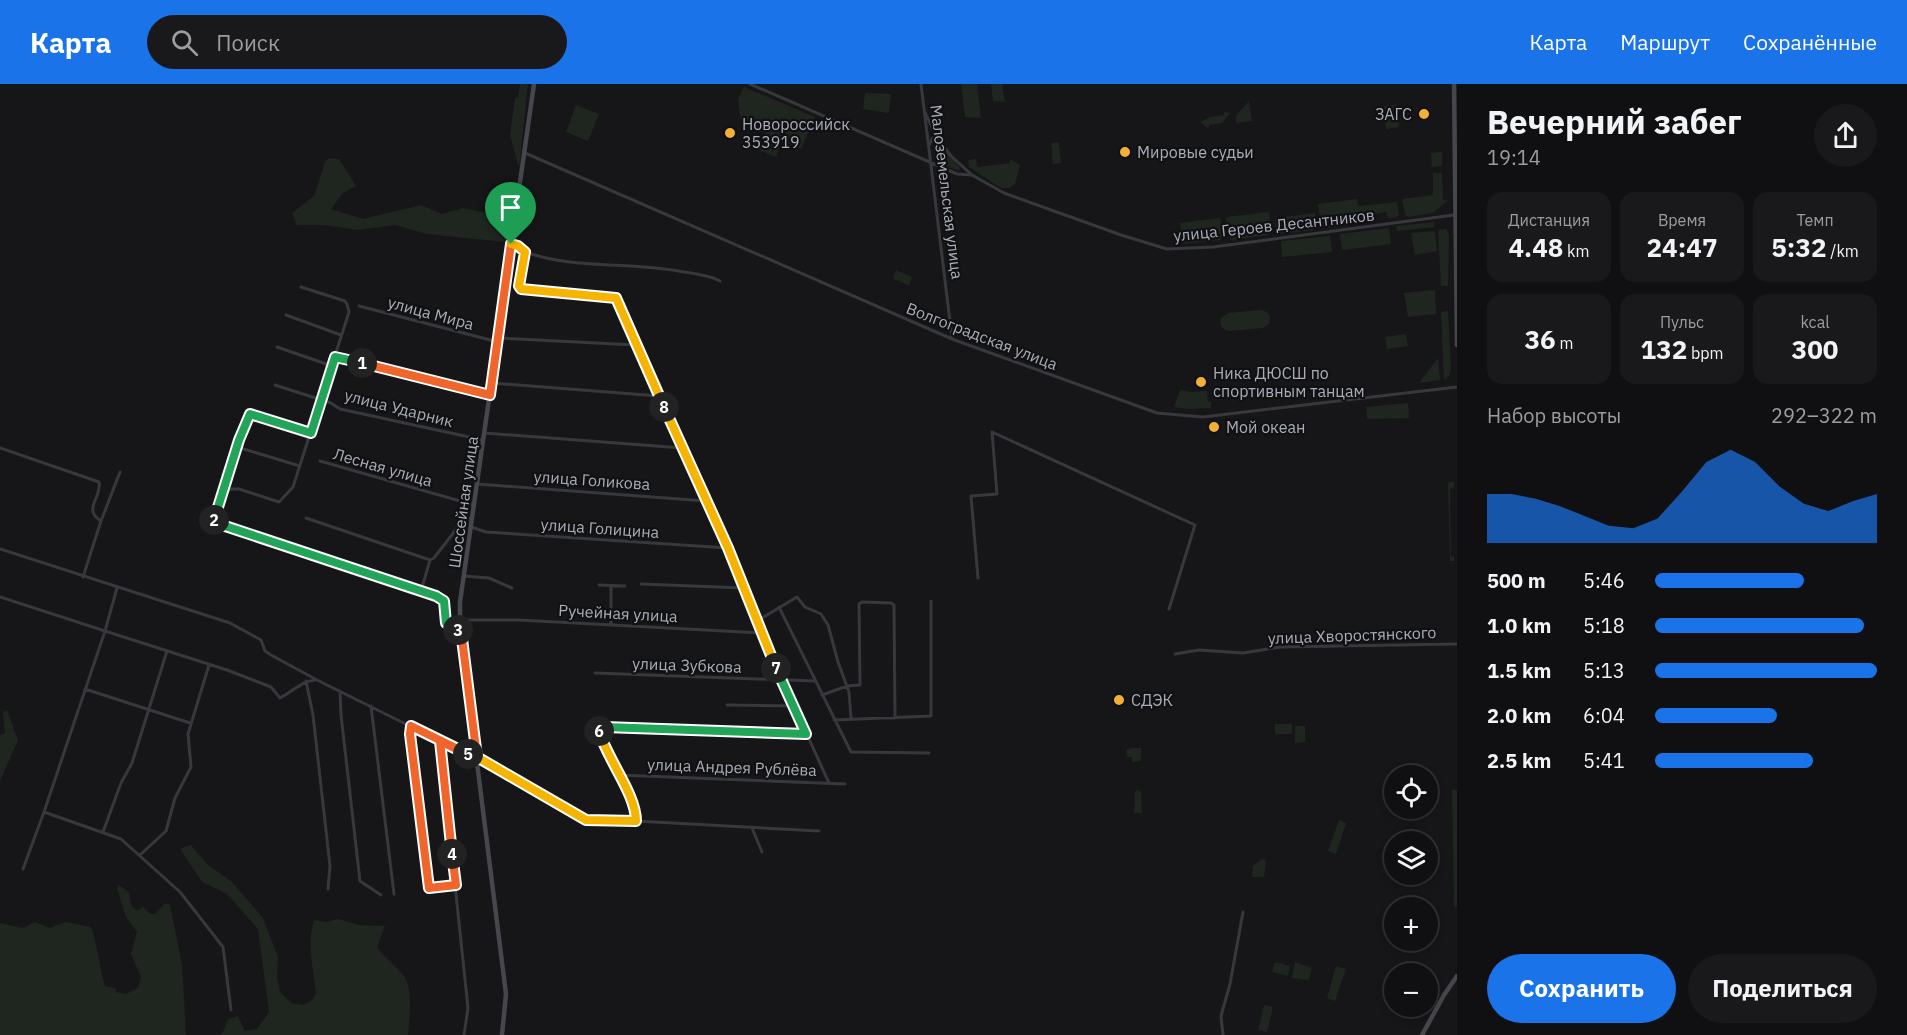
<!DOCTYPE html>
<html lang="ru">
<meta charset="utf-8">
<style>
:root{--surface:#101012;--page:#19191b;--text:#f1f3f6;--muted:#9c9d9f;--line:#303032;--accent:#1a73e8}
body{margin:0;font-family:"IBM Plex Sans",sans-serif;background:var(--page);color:var(--text);height:100vh;display:flex;flex-direction:column;font-size:22px;white-space:nowrap}
*{box-sizing:border-box;margin:0}
p{font-size:20px;color:var(--muted)}
.icon{flex:none;width:33px;height:33px;fill:none;stroke:currentColor;stroke-width:2;stroke-linecap:round;stroke-linejoin:round}
.map{position:relative;flex:1;overflow:hidden}
.panel{display:flex;flex-direction:column;background:var(--surface);width:450px}
.panel>*{flex:none}
.buttons{position:absolute;left:1384px;top:681px;display:grid;gap:12px}
.buttons a{display:grid;place-items:center;width:54px;height:54px;border-radius:50%;background:var(--surface);box-shadow:0 3px 9px #0003,0 0 0 2px var(--line);font-size:30px}
.pin{position:absolute;display:grid;place-items:center;width:51px;height:51px;color:#fff;margin:-62px -26px;border-radius:50% 50% 50% 0;rotate:-45deg;box-shadow:0 0 6px #0007}
.pin .icon{rotate:45deg}
.km{position:absolute;width:30px;height:30px;margin:-15px;border-radius:50%;background:#222;color:#fff;font-size:16px;line-height:30px;text-align:center}
.round{display:grid;place-items:center;flex:none;width:63px;height:63px;border-radius:32px;background:var(--page)}
.overview{display:flex;align-items:center;justify-content:space-between;height:102px;padding:0 30px}
h1{font-size:33px;font-weight:700;line-height:45px}
.stats{display:grid;grid-template-columns:repeat(3,1fr);gap:9px;height:102px;padding:6px 30px}
.stats div{display:grid;align-content:center;border-radius:15px;background:var(--page);text-align:center}
.stats b{font-size:26px;font-weight:700}
.stats small{font-size:16px;font-weight:400}
.stats p{font-size:16px}
.chart{height:168px;padding:12px 30px}
.chart p{display:flex;justify-content:space-between}
.chart svg{width:100%;height:108px;margin-top:6px;fill:var(--accent);opacity:.7}
.primary-button{display:flex;gap:12px;margin-top:auto;padding:12px 30px}
.primary-button a{flex:1;height:69px;border-radius:36px;background:var(--accent);color:#fff;font-size:24px;font-weight:700;line-height:69px;text-align:center}
.primary-button a+a{background:var(--page);color:var(--text)}
ul{padding:0 30px;list-style:none;font-size:20px}
li{display:grid;grid-template-columns:96px 72px 1fr;align-items:center;height:45px}
li i{height:15px;border-radius:8px;background:var(--accent)}
header{display:flex;align-items:center;gap:36px;box-sizing:border-box;height:84px;padding:0 30px;background:var(--accent);color:#fff}
header strong{font-size:28px}
nav{display:flex;gap:33px;margin-inline-start:auto;font-size:21px}
.search{width:420px;height:54px;background:var(--page);display:flex;align-items:center;gap:15px;box-sizing:border-box;padding:0 21px;border-radius:33px;color:var(--muted);font-size:22px}
main{display:flex;flex:1;min-height:0}
.map>svg:first-child{display:block}
</style>
<header>
<strong>Карта</strong>
<div class="search"><svg class="icon" aria-label="search" viewBox="0 0 24 24"><circle cx="10" cy="10" r="6"/><path d="M15 15l6 6"/></svg>Поиск</div>
<nav><a>Карта</a><a>Маршрут</a><a>Сохранённые</a></nav>
</header>
<main>
<div class="map">
<svg width="1457" height="951" viewBox="0 0 1457 951">
<rect width="100%" height="100%" fill="#161618"/>
<!-- green -->
<path fill="#1e261f" d="M 520,0 L 528,0 L 519,84 L 510,51 L 515,14 L 518,14 Z
M 961,0 L 977,0 L 981,34 L 965,33 Z
M 991,0 L 1002,0 L 1005,18 L 993,17 Z
M 744,3 L 815,33 L 801,65 L 741,39 L 738,15 Z
M 865,9 L 891,10 L 889,29 L 863,25 Z
M 1249,17 L 1252,37 L 1236,39 L 1236,32 Z
M 576,21 L 599,30 L 588,57 L 566,48 Z
M 1397,21 L 1399,43 L 1386,45 L 1384,22 Z
M 1224,28 L 1230,29 L 1222,39 L 1209,41 L 1209,45 L 1200,38 L 1211,33 L 1224,31 Z
M 757,52 L 780,61 L 776,73 L 753,64 Z
M 937,56 L 960,84 L 959,87 L 937,78 L 934,58 Z
M 1059,58 L 1061,79 L 1053,80 L 1051,59 Z
M 1442,68 L 1442,82 L 1432,83 L 1431,69 Z
M 329,74 L 339,75 L 356,102 L 343,109 L 331,125 L 363,135 L 421,121 L 442,130 L 463,124 L 506,133 L 505,158 L 427,150 L 395,141 L 357,146 L 324,141 L 297,141 L 292,129 L 314,112 L 325,78 Z
M 976,75 L 977,83 L 1010,79 L 1010,75 L 1020,81 L 1015,100 L 1009,104 L 1001,104 L 969,83 L 968,76 Z
M 1433,89 L 1442,89 L 1443,116 L 1448,116 L 1433,129 L 1409,133 L 1405,131 L 1402,115 L 1433,111 Z
M 1357,115 L 1358,122 L 1397,118 L 1399,131 L 1397,133 L 1388,134 L 1386,128 L 1373,130 L 1373,137 L 1327,144 L 1321,139 L 1318,120 Z
M 1269,128 L 1271,146 L 1268,151 L 1232,156 L 1229,154 L 1226,133 Z
M 1315,129 L 1316,140 L 1314,146 L 1279,150 L 1276,148 L 1275,134 Z
M 1220,134 L 1224,152 L 1220,156 L 1183,160 L 1180,139 Z
M 1434,138 L 1434,143 L 1397,147 L 1396,142 Z
M 1389,144 L 1391,160 L 1342,166 L 1340,150 Z
M 1446,145 L 1449,151 L 1448,202 L 1441,202 L 1438,146 Z
M 1435,147 L 1437,167 L 1415,171 L 1411,149 Z
M 1330,152 L 1332,168 L 1282,173 L 1281,157 Z
M 896,186 L 912,193 L 909,201 L 893,195 Z
M 1435,206 L 1436,230 L 1408,233 L 1404,209 Z
M 1261,226 L 1267,228 L 1270,233 L 1269,240 L 1263,244 L 1229,247 C 1222,246 1219,241 1221,234 L 1228,229 Z
M 1448,227 L 1451,284 L 1449,292 L 1444,296 L 1441,228 Z
M 1406,250 L 1408,262 L 1387,265 L 1385,253 Z
M 1438,274 L 1440,296 L 1419,299 Z
M 1180,306 L 1191,308 L 1207,307 L 1208,318 L 1211,318 L 1211,324 L 1187,325 L 1174,323 Z
M 1408,319 L 1409,334 L 1367,335 L 1366,323 Z
M 1448,398 L 1454,398 L 1454,404 L 1450,405 L 1451,472 L 1454,473 L 1455,477 L 1450,477 Z
M 7,626 L 18,656 L 0,697 L 0,651 L 5,649 L 3,628 Z
M 1275,640 L 1292,640 L 1292,650 L 1275,650 Z
M 1295,642 L 1305,642 L 1305,658 L 1295,659 Z
M 1132,664 L 1141,664 L 1141,677 L 1132,678 L 1132,673 L 1127,673 L 1126,666 Z
M 1137,706 L 1141,708 L 1142,729 L 1134,729 L 1135,708 Z
M 1452,706 L 1457,706 L 1457,823 L 1454,823 Z
M 1339,736 L 1346,739 L 1336,770 L 1328,767 Z
M 191,761 L 207,780 L 232,798 L 263,834 L 278,873 L 277,893 L 280,908 L 291,919 L 303,921 L 311,917 L 316,910 C 314,885 306,861 314,836 L 327,838 L 338,835 L 359,841 L 385,842 L 377,863 C 385,874 395,881 403,891 C 414,904 409,935 408,951 L 219,951 L 223,948 L 228,935 L 238,932 L 245,947 L 257,945 L 269,928 L 258,845 L 227,810 L 202,798 L 180,765 Z
M 1262,775 L 1266,777 L 1264,793 L 1252,793 L 1253,782 Z
M 119,801 L 129,808 L 131,821 L 137,827 L 143,823 L 150,830 L 155,830 L 165,819 L 170,821 L 182,880 L 186,951 L 0,951 L 0,839 L 22,844 L 35,838 L 50,844 L 66,838 L 91,843 C 98,862 99,882 105,902 L 115,904 L 116,908 L 126,910 L 138,904 L 141,893 L 131,870 L 137,848 L 126,833 L 117,804 Z
M 1275,878 L 1290,882 L 1288,892 L 1272,888 Z
M 1295,878 L 1312,884 L 1309,896 L 1292,894 Z
M 1336,882 L 1346,885 L 1335,917 L 1327,914 Z
M 1264,921 L 1273,923 L 1267,948 L 1258,946 Z"/>
<g fill="none" stroke-linecap="round" stroke-linejoin="round">
<!-- street -->
<path stroke="#37383d" stroke-width="3" d="M 750,0 L 957,90 L 972,91
M 921,0 L 952,254
M 925,28 L 935,50 L 951,72 L 972,91 L 1004,109 L 1121,151 L 1167,165 L 1213,163 L 1454,131
M 929,61 L 935,50
M 525,69 L 952,255 L 1157,329 L 1203,333 L 1457,303
M 511,161 L 518,162 L 525,168
M 720,197 C 709,191 697,190 684,188 C 632,177 576,186 525,168 L 519,202 L 521,205 L 612,213 L 617,216 L 635,261 L 728,464 L 761,549 L 829,699
M 301,203 L 345,217 L 347,220 L 349,228 L 293,403 L 279,418 L 239,405 L 230,405 L 223,412 L 213,438 L 436,512 L 444,517 L 446,539 L 453,545 L 461,547
M 359,222 L 498,258
M 286,231 L 341,251
M 499,254 L 635,261
M 277,263 L 332,282
M 335,273 L 490,311
M 492,299 L 659,312
M 275,301 L 331,319 L 340,325 L 483,356
M 485,349 L 682,364
M 237,363 L 300,382
M 0,364 L 99,398 C 102,414 82,425 101,437
M 320,377 L 474,421
M 477,400 L 706,417
M 223,412 C 227,384 240,356 251,330 L 311,349
M 306,434 L 430,476 L 434,474 L 461,439 L 472,433
M 471,443 L 486,448 L 728,464
M 0,465 L 230,539 L 261,556 L 265,567 L 271,571 L 317,596 L 460,667 L 476,673 L 586,736 L 636,737 L 819,747
M 464,492 L 489,494 L 512,504
M 83,493 L 101,437 L 120,388
M 978,494 L 971,412 L 997,410 L 992,348 L 1195,441 L 1169,525
M 641,500 L 744,504
M 599,501 L 625,502
M 611,502 L 611,541
M 117,504 L 105,547 L 227,586 L 271,603 L 280,614 C 292,608 302,597 315,596
M 421,507 L 430,476
M 0,513 L 105,547 L 44,728 L 121,755 L 180,808 L 223,863 L 231,926
M 779,523 L 851,668 L 929,669
M 460,536 L 519,536 L 761,549
M 757,537 L 797,513 L 805,523 L 821,530 L 828,541 L 838,578 L 849,608 L 851,634
M 1175,570 L 1199,566 L 1243,569 L 1280,563 L 1457,560
M 595,589 L 815,597
M 306,597 L 313,631 L 330,782 L 328,805
M 85,605 L 190,639
M 340,607 L 341,631 L 360,797 L 381,811
M 822,611 L 847,602 L 860,601 L 859,520 L 862,518 L 891,519 L 894,521 L 895,634
M 727,621 L 794,622
M 371,622 L 394,810
M 834,636 L 931,632 L 931,517
M 411,643 L 410,650 L 429,804 L 455,801
M 440,658 L 468,924 L 464,951
M 619,691 L 845,700
M 636,737 C 636,711 607,674 599,648 L 601,643 L 806,650
M 752,744 L 762,768
M 103,748 L 121,699 L 132,679 L 167,567
M 140,771 L 166,747 L 175,714 L 191,683 L 188,650 L 209,581
M 23,785 L 44,728
M 1223,951 L 1221,932 L 1230,900 L 1243,828"/>
<!-- secondary -->
<path stroke="#45474d" stroke-width="4.5" d="M 1454,0 L 1457,261
M 502,951 L 506,910 L 468,607 L 460,536 L 460,518 L 534,0
M 1422,951 L 1444,911 L 1457,892"/>
</g>
<g fill="none" stroke-linecap="round" stroke-linejoin="round">
<!-- split-1 casing -->
<g stroke="#fff" stroke-width="12">
<path id="split-1" d="M 362,279 L 490,311 L 511,160"/>
</g>
<!-- split-2 casing -->
<g stroke="#fff" stroke-width="12">
<path id="split-2" d="M 214,436 L 239,356 L 250,330 L 311,349 L 335,273 L 362,279"/>
</g>
<!-- split-3 casing -->
<g stroke="#fff" stroke-width="12">
<path id="split-3" d="M 214,436 L 213,438 L 436,512 L 444,517 L 446,539 L 453,545 L 458,546"/>
</g>
<!-- split-4 casing -->
<g stroke="#fff" stroke-width="12">
<path id="split-4" d="M 452,770 L 440,657 L 460,667 L 477,673 L 461,547 L 458,546"/>
</g>
<!-- split-5 casing -->
<g stroke="#fff" stroke-width="12">
<path id="split-5" d="M 452,770 L 456,801 L 429,804 L 410,650 L 411,642 L 468,670"/>
</g>
<!-- split-6 casing -->
<g stroke="#fff" stroke-width="12">
<path id="split-6" d="M 468,670 L 477,673 L 586,736 L 636,737 C 636,710 607,675 599,647"/>
</g>
<!-- split-7 casing -->
<g stroke="#fff" stroke-width="12">
<path id="split-7" d="M 599,647 L 599,645 L 604,643 L 806,650 L 776,584"/>
</g>
<!-- split-8 casing -->
<g stroke="#fff" stroke-width="12">
<path id="split-8" d="M 664,323 L 728,464 L 776,584"/>
</g>
<!-- split-9 casing -->
<g stroke="#fff" stroke-width="12">
<path id="split-9" d="M 511,160 L 518,162 L 525,168 L 519,202 L 521,205 L 616,214 L 664,323"/>
</g>
<!-- split-1 -->
<use href="#split-1" stroke="#f0652b" stroke-width="8"/>
<!-- split-2 -->
<use href="#split-2" stroke="#22a559" stroke-width="8"/>
<!-- split-3 -->
<use href="#split-3" stroke="#22a559" stroke-width="8"/>
<!-- split-4 -->
<use href="#split-4" stroke="#f0652b" stroke-width="8"/>
<!-- split-5 -->
<use href="#split-5" stroke="#f0652b" stroke-width="8"/>
<!-- split-6 -->
<use href="#split-6" stroke="#f5b400" stroke-width="8"/>
<!-- split-7 -->
<use href="#split-7" stroke="#22a559" stroke-width="8"/>
<!-- split-8 -->
<use href="#split-8" stroke="#f5b400" stroke-width="8"/>
<!-- split-9 -->
<use href="#split-9" stroke="#f5b400" stroke-width="8"/>
</g>
<!-- markers -->
<g fill="#f2b134" stroke="#111113" stroke-width="2">
<circle cx="1424" cy="30" r="6"/>
<circle cx="730" cy="49" r="6"/>
<circle cx="1125" cy="68" r="6"/>
<circle cx="1201" cy="298" r="6"/>
<circle cx="1214" cy="343" r="6"/>
<circle cx="1119" cy="616" r="6"/>
</g>
<g text-anchor="middle" stroke-width="4.5" stroke-linejoin="round" paint-order="stroke">
<!-- poi labels -->
<g font-size="16" fill="#a8adb8" stroke="#111113" text-anchor="start">
<text x="1412" y="36" text-anchor="end">ЗАГС</text>
<text x="742" y="46">Новороссийск<tspan x="742" dy="18">353919</tspan></text>
<text x="1137" y="74">Мировые судьи</text>
<text x="1213" y="295">Ника ДЮСШ по<tspan x="1213" dy="18">спортивным танцам</tspan></text>
<text x="1226" y="349">Мой океан</text>
<text x="1131" y="622">СДЭК</text>
</g>
<!-- street labels -->
<g font-size="16" fill="#a8adb8" stroke="#111113">
<text transform="translate(947 108) rotate(83)" y="6">Малоземельская улица</text>
<text transform="translate(1274 141) rotate(-6)" y="6">улица Героев Десантников</text>
<text transform="translate(431 229) rotate(15)" y="6">улица Мира</text>
<text transform="translate(982 252) rotate(21)" y="6">Волгоградская улица</text>
<text transform="translate(399 324) rotate(14)" y="6">улица Ударник</text>
<text transform="translate(383 383) rotate(16)" y="6">Лесная улица</text>
<text transform="translate(592 396) rotate(4)" y="6">улица Голикова</text>
<text transform="translate(463 418) rotate(-82)" y="6">Шоссейная улица</text>
<text transform="translate(600 444) rotate(4)" y="6">улица Голицина</text>
<text transform="translate(618 529) rotate(3)" y="6">Ручейная улица</text>
<text transform="translate(1352 551) rotate(-2)" y="6">улица Хворостянского</text>
<text transform="translate(687 581) rotate(2)" y="6">улица Зубкова</text>
<text transform="translate(732 683) rotate(2)" y="6">улица Андрея Рублёва</text>
</g>
</g>
</svg>
<div class="buttons">
<a><svg class="icon" aria-label="locate" viewBox="0 0 24 24"><circle cx="12" cy="12" r="6"/><path d="M12 2v4M12 18v4M2 12h4M18 12h4"/></svg></a>
<a><svg class="icon" aria-label="layers" viewBox="0 0 24 24"><path d="M12 4l9 5-9 5-9-5zM3 14l9 5 9-5"/></svg></a>
<a>+</a>
<a>−</a>
</div>
<div class="pin" style="left:511px;top:160px;background:#1e9e55"><svg class="icon" aria-label="arrive" viewBox="0 0 24 24"><path d="M6 21V4h12l-3 4 3 4H6"/></svg></div>
<b class="km" style="left:362px;top:279px">1</b>
<b class="km" style="left:214px;top:436px">2</b>
<b class="km" style="left:458px;top:546px">3</b>
<b class="km" style="left:452px;top:770px">4</b>
<b class="km" style="left:468px;top:670px">5</b>
<b class="km" style="left:599px;top:647px">6</b>
<b class="km" style="left:776px;top:584px">7</b>
<b class="km" style="left:664px;top:323px">8</b>
</div>
<section class="panel">
<div class="overview"><div><h1>Вечерний забег</h1><p>19:14</p></div><a class="round"><svg class="icon" aria-label="share" viewBox="0 0 24 24"><path d="M12 15V3M7 8l5-5 5 5M5 13v7h14v-7"/></svg></a></div>
<div class="stats">
<div><p>Дистанция</p><b>4.48<small> km</small></b></div>
<div><p>Время</p><b>24:47</b></div>
<div><p>Темп</p><b>5:32<small> /km</small></b></div>
</div>
<div class="stats">
<div><b>36<small> m</small></b></div>
<div><p>Пульс</p><b>132<small> bpm</small></b></div>
<div><p>kcal</p><b>300</b></div>
</div>
<div class="chart"><p><span>Набор высоты</span>292–322 m</p>
<svg viewBox="0 0 160 44" preserveAspectRatio="none"><path d="M0 44V24L10 24L20 26L30 29L40 33L50 37L60 38L70 34L80 23L90 11L100 6L110 11L120 21L130 28L140 31L150 27L160 24V44z"/></svg>
</div>
<ul>
<li><b>500 m</b>5:46<i style="width:67%"></i></li>
<li><b>1.0 km</b>5:18<i style="width:94%"></i></li>
<li><b>1.5 km</b>5:13<i style="width:100%"></i></li>
<li><b>2.0 km</b>6:04<i style="width:55%"></i></li>
<li><b>2.5 km</b>5:41<i style="width:71%"></i></li>
</ul>
<div class="primary-button"><a>Сохранить</a><a>Поделиться</a></div>
</section>
</main>
